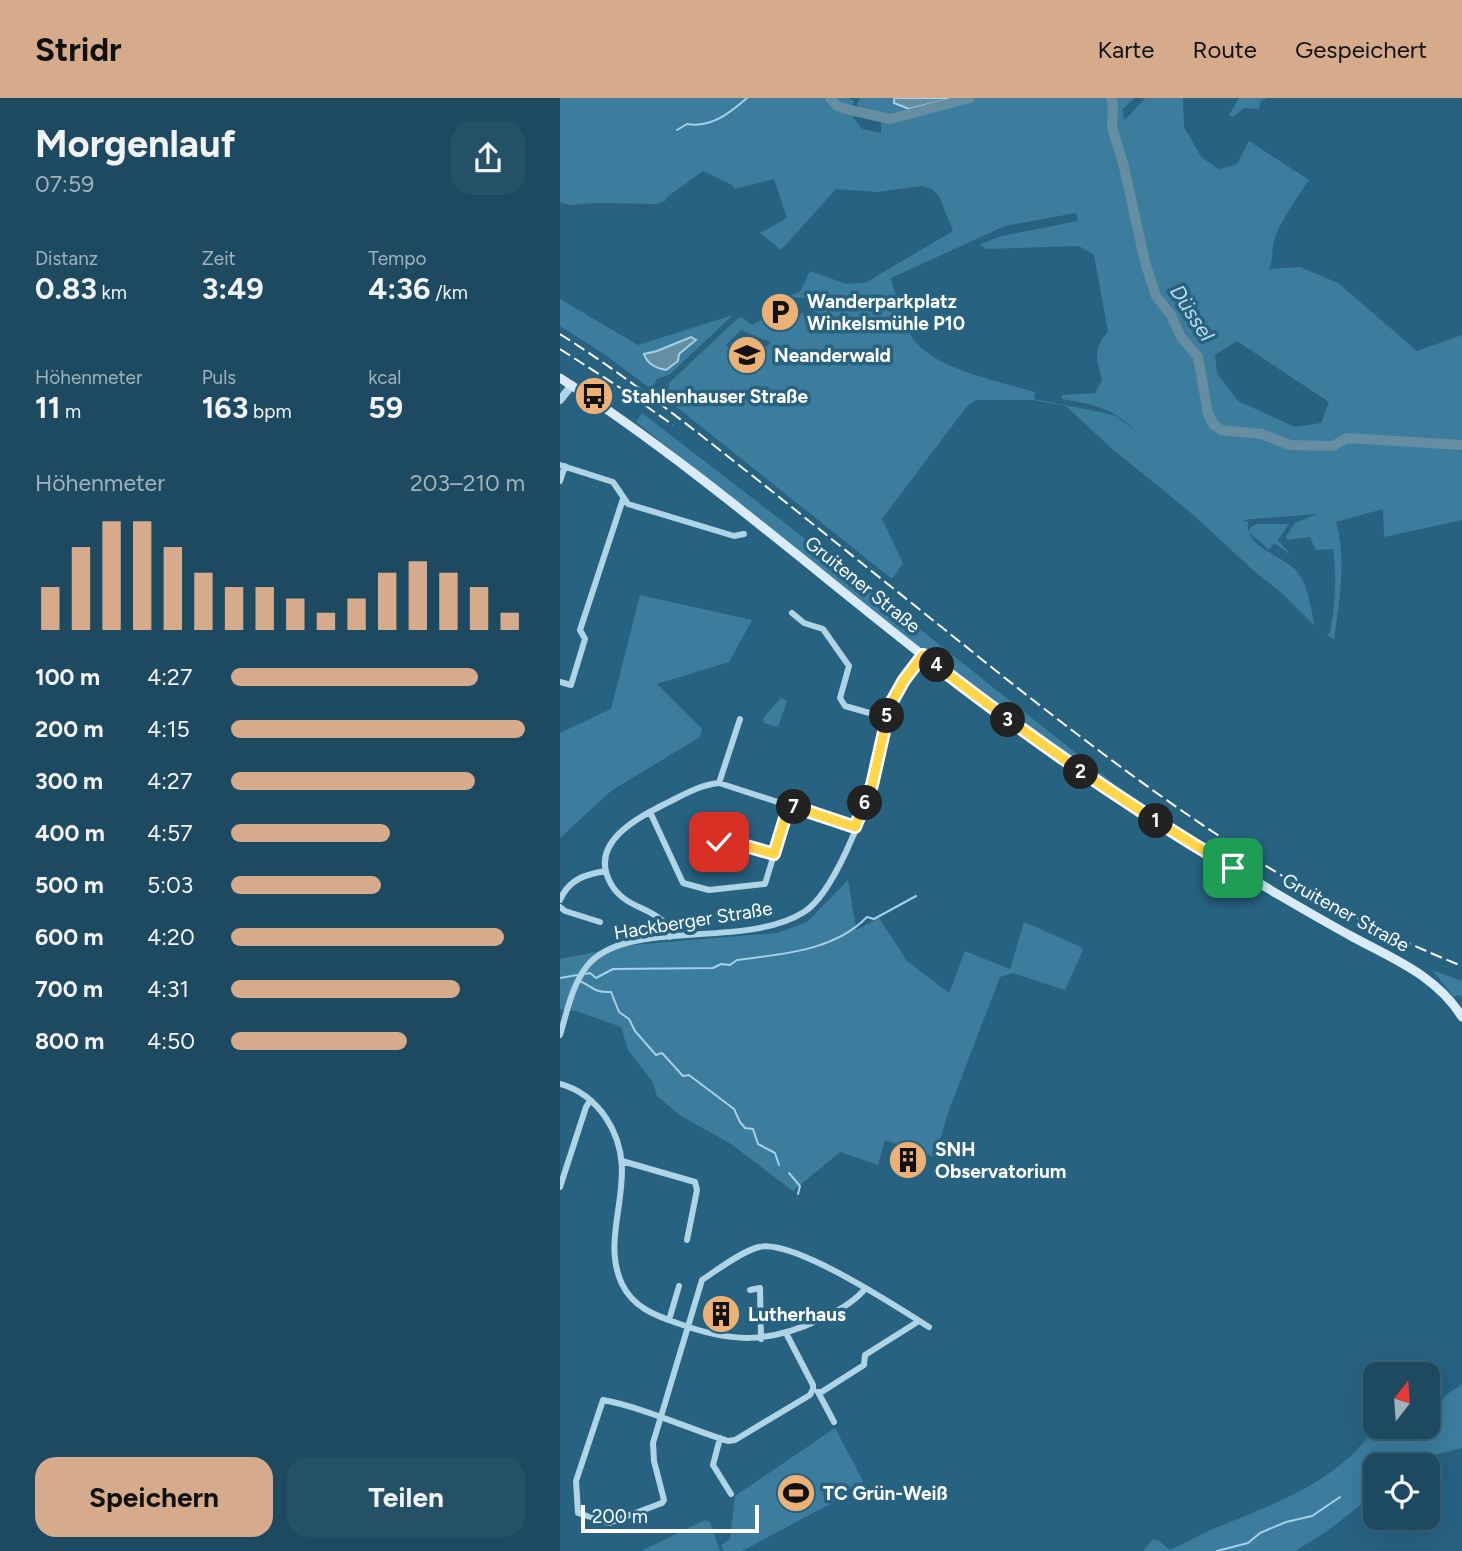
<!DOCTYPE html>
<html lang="de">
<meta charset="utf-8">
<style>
:root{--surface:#1d4a61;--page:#255167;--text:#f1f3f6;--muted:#a0b3bd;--line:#3b6276;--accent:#d6ab8b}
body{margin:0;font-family:Figtree,sans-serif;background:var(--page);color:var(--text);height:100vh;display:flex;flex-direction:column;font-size:26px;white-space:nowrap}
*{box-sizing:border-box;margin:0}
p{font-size:23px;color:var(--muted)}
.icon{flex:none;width:38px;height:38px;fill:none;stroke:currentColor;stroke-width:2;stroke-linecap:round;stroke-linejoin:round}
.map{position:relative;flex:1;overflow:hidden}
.panel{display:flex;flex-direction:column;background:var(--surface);width:560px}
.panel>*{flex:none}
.needle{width:46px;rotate:17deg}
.buttons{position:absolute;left:803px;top:1264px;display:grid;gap:14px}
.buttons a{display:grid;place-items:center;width:77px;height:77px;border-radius:14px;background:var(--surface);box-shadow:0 7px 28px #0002,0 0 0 2px var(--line);font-size:35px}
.scale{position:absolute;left:21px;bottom:18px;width:178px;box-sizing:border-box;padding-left:7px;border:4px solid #fff;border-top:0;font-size:19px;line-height:24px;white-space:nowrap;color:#fff;-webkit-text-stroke:5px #276281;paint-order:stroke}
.pin{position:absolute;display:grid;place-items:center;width:60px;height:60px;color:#fff;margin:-30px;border-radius:14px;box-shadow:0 4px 10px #0006}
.km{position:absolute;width:35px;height:35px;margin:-18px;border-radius:50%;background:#222;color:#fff;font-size:19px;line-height:35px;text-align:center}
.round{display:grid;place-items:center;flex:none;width:74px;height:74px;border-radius:21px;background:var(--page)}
.overview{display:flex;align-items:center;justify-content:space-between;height:119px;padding:0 35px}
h1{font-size:38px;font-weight:700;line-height:52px}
.metrics{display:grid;grid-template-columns:repeat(3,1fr);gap:10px;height:119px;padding:7px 35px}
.metrics div{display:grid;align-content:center}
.metrics b{font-size:30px;font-weight:700}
.metrics small{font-size:19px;font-weight:400}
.metrics p{font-size:19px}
.chart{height:196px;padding:14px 35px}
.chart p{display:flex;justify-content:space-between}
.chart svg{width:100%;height:126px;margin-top:7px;stroke:var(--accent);stroke-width:6}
.action{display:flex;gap:14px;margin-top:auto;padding:14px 35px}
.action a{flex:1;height:80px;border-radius:21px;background:var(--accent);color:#111;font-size:28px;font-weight:700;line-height:80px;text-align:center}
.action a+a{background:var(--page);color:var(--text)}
ul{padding:0 35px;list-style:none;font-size:23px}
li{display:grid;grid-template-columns:112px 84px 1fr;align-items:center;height:52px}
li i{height:18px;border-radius:9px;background:var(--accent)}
header{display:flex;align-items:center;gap:42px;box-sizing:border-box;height:98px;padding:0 35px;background:var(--accent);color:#111}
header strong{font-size:33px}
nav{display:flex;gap:38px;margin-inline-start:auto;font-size:24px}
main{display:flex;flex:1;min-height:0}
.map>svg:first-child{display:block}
</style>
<header>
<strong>Stridr</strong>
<nav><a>Karte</a><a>Route</a><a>Gespeichert</a></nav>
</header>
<main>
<section class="panel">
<div class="overview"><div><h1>Morgenlauf</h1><p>07:59</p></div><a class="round"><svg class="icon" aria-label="share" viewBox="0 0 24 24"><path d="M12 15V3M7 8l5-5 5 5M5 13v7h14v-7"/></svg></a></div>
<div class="metrics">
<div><p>Distanz</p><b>0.83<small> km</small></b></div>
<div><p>Zeit</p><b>3:49</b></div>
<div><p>Tempo</p><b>4:36<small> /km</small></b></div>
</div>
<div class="metrics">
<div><p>Höhenmeter</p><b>11<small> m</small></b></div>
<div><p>Puls</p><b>163<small> bpm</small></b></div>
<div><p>kcal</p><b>59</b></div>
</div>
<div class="chart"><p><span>Höhenmeter</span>203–210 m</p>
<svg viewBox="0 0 160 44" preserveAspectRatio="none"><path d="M5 44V29M15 44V15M25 44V6M35 44V6M45 44V15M55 44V24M65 44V29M75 44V29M85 44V33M95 44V38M105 44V33M115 44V24M125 44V20M135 44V24M145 44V29M155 44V38"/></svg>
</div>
<ul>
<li><b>100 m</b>4:27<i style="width:84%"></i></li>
<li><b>200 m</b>4:15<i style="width:100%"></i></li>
<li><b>300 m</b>4:27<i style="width:83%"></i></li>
<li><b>400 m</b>4:57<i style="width:54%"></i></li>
<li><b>500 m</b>5:03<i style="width:51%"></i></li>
<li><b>600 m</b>4:20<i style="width:93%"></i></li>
<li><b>700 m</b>4:31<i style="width:78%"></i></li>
<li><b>800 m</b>4:50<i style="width:60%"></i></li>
</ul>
<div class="action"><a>Speichern</a><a>Teilen</a></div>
</section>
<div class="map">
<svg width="902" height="1453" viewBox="0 0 902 1453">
<rect width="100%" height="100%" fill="#276281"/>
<!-- green -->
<path fill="#3c7d9e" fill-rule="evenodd" d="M 0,0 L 289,0 L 294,3 L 290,15 L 302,31 L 321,35 L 321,21 L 298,16 L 300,10 L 297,6 L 300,0 L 334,0 L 334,5 L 394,0 L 575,0 L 563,11 L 564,23 L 585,0 L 623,0 L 624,29 L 642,60 L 659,71 L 677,66 L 689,43 L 749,82 C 737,100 723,119 715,139 C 711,149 714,162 709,171 L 740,169 L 778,185 L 857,253 L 902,237 L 902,422 L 824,439 L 823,411 L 776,424 C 787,462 779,503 774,542 L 762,532 L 767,536 L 770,535 C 775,506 777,481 773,451 L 756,452 L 750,439 L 727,442 L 726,438 L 735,425 L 757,416 L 682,422 L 688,424 C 685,452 726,457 739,476 C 750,493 750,511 755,528 L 725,498 L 693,472 L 630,414 L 551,350 L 506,308 L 473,302 L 416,302 L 407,308 L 322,421 L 343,465 L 332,481 L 99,295 L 109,289 L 109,285 L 178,220 L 182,219 L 192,227 L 216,214 L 255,216 L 256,201 L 225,199 L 240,194 L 250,173 L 286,186 L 305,185 L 393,133 L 379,98 L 372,91 L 362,88 L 317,94 L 276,91 L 221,152 L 200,135 L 227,120 L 214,81 L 175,91 L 172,87 L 143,73 L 107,99 L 105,103 L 97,106 L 36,105 L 11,107 L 0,104 ZM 516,115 L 518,123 L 442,138 L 420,146 L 426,151 L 519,148 L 534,157 L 548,234 C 532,251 537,261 542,282 L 535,295 L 502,297 L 502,301 C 531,306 554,310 574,332 L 556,318 L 545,315 L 474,301 L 475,294 C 439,283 382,273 356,245 C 348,237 334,193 331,180 L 445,128 ZM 181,232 L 211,244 L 187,268 L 166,247 ZM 677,243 L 769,304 L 761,325 L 735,329 L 678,303 L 657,275 L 655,257 Z
M 679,0 L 707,0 L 700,4 L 699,11 L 684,10 L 673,19 L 669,17 Z
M 0,201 L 78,247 L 173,217 L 109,277 L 97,281 L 91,291 L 44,256 L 0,228 Z
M 82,315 L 287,473 L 552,684 L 607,723 L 606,726 L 443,616 L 76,324 Z
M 696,426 L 729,426 L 718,442 L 730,456 L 714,445 L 709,452 L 689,434 L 690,430 Z
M 80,497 L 192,522 L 169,564 L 97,586 L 142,631 L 140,639 L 51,693 L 0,740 L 0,635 L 51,611 Z
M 221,600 L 227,603 L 218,629 L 204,625 L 203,620 Z
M 288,782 L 296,832 L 319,820 L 347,863 L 389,895 L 405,853 L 450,871 L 464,824 L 521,849 L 523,852 L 505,892 L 453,875 L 440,879 L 388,1015 L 375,1059 L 325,1042 L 318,1067 L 280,1054 L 233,1093 L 171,1046 L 121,1018 L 97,998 L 92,983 L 68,952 L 61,929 L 16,913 L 0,911 L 0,861 L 72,847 L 217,835 L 247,824 Z
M 872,872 L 902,883 L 902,899 L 897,897 L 894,899 Z
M 902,1286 L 902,1350 L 874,1357 L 849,1367 L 816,1367 L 815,1396 L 766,1434 L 735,1453 L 583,1453 L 593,1441 L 599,1443 L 610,1452 C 625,1446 638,1437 653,1431 C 714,1405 777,1386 816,1328 L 868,1328 L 868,1312 L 874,1314 L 886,1297 Z
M 275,1330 L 303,1383 L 298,1391 L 182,1453 L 164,1453 L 161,1447 L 170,1441 L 175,1398 Z
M 145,1422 L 150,1424 L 160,1453 L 81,1453 Z"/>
<!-- water -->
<path fill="#658ea3" stroke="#a3d1e6" stroke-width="2" d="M 334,0 L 394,0 L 349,11 L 334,5 Z
M 131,239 L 136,242 L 119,256 L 118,263 L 106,272 C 95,270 87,266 84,256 L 97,253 Z"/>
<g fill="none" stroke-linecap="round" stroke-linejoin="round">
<!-- stream -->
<path stroke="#a3d1e6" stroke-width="2" d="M 117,32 L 127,26 C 151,30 170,15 187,0
M 26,876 L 30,875 L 36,880 L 53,871 L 153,870 L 161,866 L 170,867 L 177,862 C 222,856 274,853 307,819 L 314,821 L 356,798
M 0,880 L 17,877
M 20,883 C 33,889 34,895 51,894 L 59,914 L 69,921 L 75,933 L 96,957 L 102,955 L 123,978 L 129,977 L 174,1011 L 180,1024 L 185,1030 L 193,1031 L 198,1046 L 215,1055 L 219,1067
M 229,1075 L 240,1088 L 238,1096
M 657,1453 L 688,1445 L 700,1435 L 726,1424 L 752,1418 L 780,1399"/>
<!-- river -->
<path stroke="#658ea3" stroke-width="10" d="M 270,0 L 277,8 L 290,12 L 330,21 L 410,0
M 551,0 L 553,8 L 552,29 L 564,69 L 585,164 L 596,198 L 611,217 L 621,239 L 638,259 L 648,316 L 654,327 L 661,332 L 701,336 L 730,347 L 773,348 L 787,340 L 902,347"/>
<!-- minor -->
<path stroke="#afd4e6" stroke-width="6" d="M 0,367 L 53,384 L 68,406 L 174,438 L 184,436
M 0,383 L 5,368
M 232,515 L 244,525 L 263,531 L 289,568 L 280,600 L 285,608 L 327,620
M 0,584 L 11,587 L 25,541 L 20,532 L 63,401
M 159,685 L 180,621
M 90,714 L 123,785 L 149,792 L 205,786 L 229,707
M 159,744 L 172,744 L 214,756
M 0,802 C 9,781 26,776 46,773
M 0,809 L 5,813 L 40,824
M 110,839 C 109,835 107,828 104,824 C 89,809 64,809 51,786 C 27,744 79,719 109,704 C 125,696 140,687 159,685 L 295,729
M 0,937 C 7,914 12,887 27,868 C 67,819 184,852 244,814 C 273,796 304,716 312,683 C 319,655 322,622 335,595 C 342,581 353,569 363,557
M 0,986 C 19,991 35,1004 46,1020 C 85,1078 37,1133 62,1186 C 73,1209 94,1217 117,1225 C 171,1245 208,1246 261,1221 C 277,1213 293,1205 305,1191
M 62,1063 L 135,1084 L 137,1092 L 127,1142
M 0,1089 L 26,1009 L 30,1003
M 190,1192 L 200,1190 L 201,1241
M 109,1222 L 119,1188
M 226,1235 L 253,1287 L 253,1291
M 253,1291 L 250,1297 L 175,1342 L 168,1343 C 129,1331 82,1309 43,1302 L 16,1383 L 18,1415 L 49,1425 L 102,1405 L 104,1402 L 94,1363 L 93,1345 L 142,1182 C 157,1172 182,1153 199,1149 C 234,1141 337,1209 369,1229
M 258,1294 L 274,1324
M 260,1295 L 304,1267 L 305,1257 L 359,1223
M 160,1340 L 153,1367 L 171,1396"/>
<!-- tertiary -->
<path stroke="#afd4e6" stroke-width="8" d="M 0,302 L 12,287"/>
<!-- secondary -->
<path stroke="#d8ebf6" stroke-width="9" d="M 0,280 C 153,379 287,503 434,612 C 525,679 621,739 719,797 C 743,811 767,825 791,838 C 833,861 876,877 902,919"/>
<!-- rail -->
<path stroke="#fff" stroke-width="2" stroke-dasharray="12 5" stroke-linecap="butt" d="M 0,236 C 77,285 147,342 218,398 C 290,456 363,514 435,572 C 580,687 729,799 902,868
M 0,251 L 62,291 L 113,327"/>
</g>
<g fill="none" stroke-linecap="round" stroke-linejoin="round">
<!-- route casing -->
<g stroke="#fff" stroke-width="14">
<path id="route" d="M 159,744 L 172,744 L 214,756 L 229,707 L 295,729 L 312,687 L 330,607 L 344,582 L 363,557 C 462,634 564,706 673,770"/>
</g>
<!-- route -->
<use href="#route" stroke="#ffd54a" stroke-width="9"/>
</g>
<!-- icons -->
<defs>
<g id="parking-disc" transform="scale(2.0125)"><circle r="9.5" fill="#eeb175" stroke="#276281"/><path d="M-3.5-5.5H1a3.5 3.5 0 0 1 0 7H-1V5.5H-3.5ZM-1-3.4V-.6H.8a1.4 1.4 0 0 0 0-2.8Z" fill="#111"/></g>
<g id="school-disc" transform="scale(2.0125)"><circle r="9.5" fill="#eeb175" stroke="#276281"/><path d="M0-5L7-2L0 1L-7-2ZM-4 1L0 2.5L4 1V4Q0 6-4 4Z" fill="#111"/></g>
<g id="bus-disc" transform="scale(2.0125)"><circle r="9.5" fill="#eeb175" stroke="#276281"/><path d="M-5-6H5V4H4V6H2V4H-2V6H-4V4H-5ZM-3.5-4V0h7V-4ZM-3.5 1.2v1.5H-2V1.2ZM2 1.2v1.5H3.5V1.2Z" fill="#111"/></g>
<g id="building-disc" transform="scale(2.0125)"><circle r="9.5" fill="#eeb175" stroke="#276281"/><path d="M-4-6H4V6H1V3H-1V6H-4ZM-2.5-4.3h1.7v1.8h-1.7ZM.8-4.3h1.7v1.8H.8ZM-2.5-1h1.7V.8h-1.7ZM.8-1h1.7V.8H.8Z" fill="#111"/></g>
<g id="stadium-disc" transform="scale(2.0125)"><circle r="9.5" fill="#eeb175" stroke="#276281"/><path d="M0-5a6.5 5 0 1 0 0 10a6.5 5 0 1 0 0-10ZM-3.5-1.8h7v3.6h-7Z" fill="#111"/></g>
</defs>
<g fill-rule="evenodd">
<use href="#parking-disc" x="220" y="214"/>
<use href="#school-disc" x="187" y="257"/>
<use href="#bus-disc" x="34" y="298"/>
<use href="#building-disc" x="348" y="1062"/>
<use href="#building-disc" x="161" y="1216"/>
<use href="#stadium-disc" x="236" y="1395"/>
</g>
<g text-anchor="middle" stroke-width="7" stroke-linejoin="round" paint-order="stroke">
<!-- poi labels -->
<g font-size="19" font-weight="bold" fill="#fff" stroke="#276281" text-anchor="start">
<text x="247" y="210">Wanderparkplatz<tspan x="247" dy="22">Winkelsmühle P10</tspan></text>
<text x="214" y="264">Neanderwald</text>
<text x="61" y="305">Stahlenhauser Straße</text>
<text x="375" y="1058">SNH<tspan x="375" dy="22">Observatorium</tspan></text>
<text x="188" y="1223">Lutherhaus</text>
<text x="263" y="1402">TC Grün-Weiß</text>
</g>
<!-- street labels -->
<g font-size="19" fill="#fff" stroke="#276281">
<text transform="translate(303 486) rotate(39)" y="7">Gruitener Straße</text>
<text transform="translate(786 814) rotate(29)" y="7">Gruitener Straße</text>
<text transform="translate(133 822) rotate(-9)" y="7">Hackberger Straße</text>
</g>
<!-- water labels -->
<g font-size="21" font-style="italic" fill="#baddee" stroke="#276281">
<text transform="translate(632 215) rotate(57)" y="7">Düssel</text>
</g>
</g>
</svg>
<div class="buttons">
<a><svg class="needle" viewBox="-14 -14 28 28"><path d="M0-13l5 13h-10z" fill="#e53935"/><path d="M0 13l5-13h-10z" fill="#a0b3bd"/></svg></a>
<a><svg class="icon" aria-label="locate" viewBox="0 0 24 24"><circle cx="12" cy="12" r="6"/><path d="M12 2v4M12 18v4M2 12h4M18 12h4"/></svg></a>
</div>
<div class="scale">200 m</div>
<div class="pin" style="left:673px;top:770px;background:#1e9e55"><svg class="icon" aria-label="arrive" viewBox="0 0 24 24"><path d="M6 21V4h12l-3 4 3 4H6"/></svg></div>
<div class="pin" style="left:159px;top:744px;background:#d93025"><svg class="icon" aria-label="check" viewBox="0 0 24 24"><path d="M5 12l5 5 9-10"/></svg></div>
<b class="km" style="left:596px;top:723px">1</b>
<b class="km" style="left:521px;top:674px">2</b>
<b class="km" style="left:448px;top:622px">3</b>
<b class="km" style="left:377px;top:567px">4</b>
<b class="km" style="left:327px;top:618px">5</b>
<b class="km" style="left:305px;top:705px">6</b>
<b class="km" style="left:234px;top:709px">7</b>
</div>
</main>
